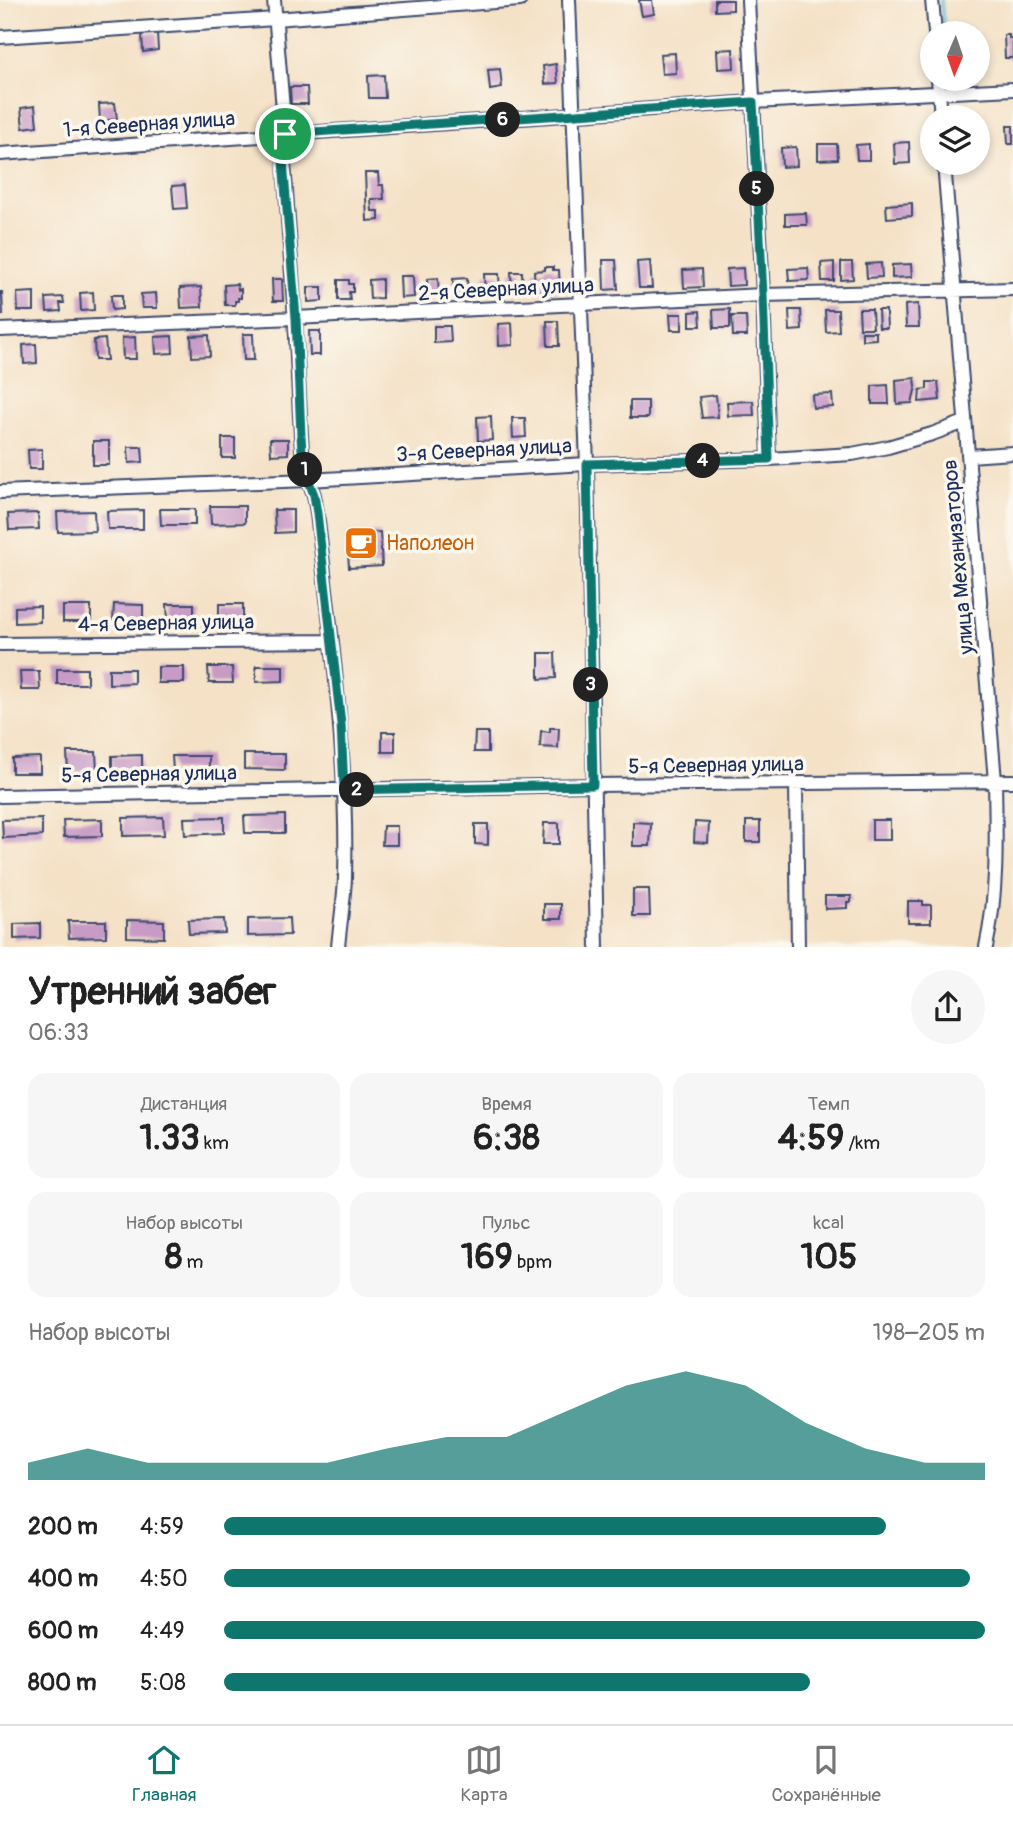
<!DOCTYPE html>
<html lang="ru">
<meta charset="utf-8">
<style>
:root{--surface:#fff;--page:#f6f6f6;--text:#222;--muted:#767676;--line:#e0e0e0;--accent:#0f766e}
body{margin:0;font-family:Pangolin,sans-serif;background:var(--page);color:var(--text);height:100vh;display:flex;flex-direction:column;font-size:26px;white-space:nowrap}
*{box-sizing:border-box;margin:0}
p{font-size:23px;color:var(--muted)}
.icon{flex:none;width:38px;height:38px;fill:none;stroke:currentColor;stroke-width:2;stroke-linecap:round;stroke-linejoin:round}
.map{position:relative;height:947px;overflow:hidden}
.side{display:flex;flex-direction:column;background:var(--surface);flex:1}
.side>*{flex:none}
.needle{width:46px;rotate:182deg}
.tools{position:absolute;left:920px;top:21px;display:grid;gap:14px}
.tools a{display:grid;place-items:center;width:70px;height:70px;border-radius:50%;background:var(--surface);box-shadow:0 4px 10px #0003;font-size:35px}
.pin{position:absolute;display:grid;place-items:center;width:60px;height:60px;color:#fff;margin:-30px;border:4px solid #fff;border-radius:50%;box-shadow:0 2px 7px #0007}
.km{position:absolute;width:35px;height:35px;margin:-18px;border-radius:50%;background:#222;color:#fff;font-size:19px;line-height:35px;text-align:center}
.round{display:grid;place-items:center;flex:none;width:74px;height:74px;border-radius:37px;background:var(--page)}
.head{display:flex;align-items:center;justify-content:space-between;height:119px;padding:0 28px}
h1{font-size:38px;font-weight:700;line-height:52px}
.metrics{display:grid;grid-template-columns:repeat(3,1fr);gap:10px;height:119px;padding:7px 28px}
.metrics div{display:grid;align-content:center;border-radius:18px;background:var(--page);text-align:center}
.metrics b{font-size:35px;font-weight:700}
.metrics small{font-size:19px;font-weight:400}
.metrics p{font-size:19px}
.chart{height:196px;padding:14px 28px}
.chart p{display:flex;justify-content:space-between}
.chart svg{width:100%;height:126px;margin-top:7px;fill:var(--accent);opacity:.7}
ul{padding:0 28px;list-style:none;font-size:23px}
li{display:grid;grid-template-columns:112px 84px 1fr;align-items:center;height:52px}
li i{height:18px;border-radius:9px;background:var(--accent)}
.menu{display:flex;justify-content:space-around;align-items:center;height:98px;border-top:2px solid var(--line);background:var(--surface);font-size:19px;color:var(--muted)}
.menu a{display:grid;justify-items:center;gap:4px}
.menu .on{color:var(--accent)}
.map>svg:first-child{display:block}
</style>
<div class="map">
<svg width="1013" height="947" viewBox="0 0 1013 947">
<rect width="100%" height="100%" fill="#fbf7ec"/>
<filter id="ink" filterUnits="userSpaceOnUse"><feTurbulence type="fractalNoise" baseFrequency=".0143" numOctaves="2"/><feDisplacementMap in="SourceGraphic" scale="14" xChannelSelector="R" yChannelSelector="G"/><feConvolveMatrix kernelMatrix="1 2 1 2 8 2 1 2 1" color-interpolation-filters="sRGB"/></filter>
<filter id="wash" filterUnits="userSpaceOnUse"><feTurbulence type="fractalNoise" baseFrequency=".00686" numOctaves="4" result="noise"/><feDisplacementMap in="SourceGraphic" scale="28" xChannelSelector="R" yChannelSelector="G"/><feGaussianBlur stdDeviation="1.57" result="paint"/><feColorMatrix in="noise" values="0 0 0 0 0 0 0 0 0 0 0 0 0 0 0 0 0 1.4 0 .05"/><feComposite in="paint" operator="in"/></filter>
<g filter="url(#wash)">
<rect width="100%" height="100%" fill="#f4e1c6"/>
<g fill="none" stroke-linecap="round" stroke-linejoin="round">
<!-- stream -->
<path stroke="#54b8d3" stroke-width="3.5" d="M 941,0 L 944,33
M 949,79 L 949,81"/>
</g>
<g id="blocks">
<!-- building -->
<path fill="#c89ac6" d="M 639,0 L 652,0 L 654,14 L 642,16 Z
M 715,0 L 733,0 L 733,10 L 715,11 Z
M 157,33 L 158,50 L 143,52 L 142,34 Z
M 1004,35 L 1009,35 L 1009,38 L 1013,38 L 1013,58 L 1005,58 Z
M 733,49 L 734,68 L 718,69 L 717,50 Z
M 675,53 L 676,73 L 662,74 L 660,54 Z
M 556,64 L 558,83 L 545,84 L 543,66 Z
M 500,69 L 502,88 L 490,90 L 488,70 Z
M 384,75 L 385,98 L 369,98 L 368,76 Z
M 290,87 L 307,87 L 308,104 L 291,104 Z
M 115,103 L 117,119 L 100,121 L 99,104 Z
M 35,106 L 37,126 L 23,128 L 21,108 Z
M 1007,126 L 1013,126 L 1013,144 L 1008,144 Z
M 909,142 L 910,163 L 895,164 L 894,143 Z
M 818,144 L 837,144 L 838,159 L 818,160 Z
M 869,144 L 869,160 L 857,160 L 856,145 Z
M 796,147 L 797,166 L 782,167 L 781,148 Z
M 365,173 L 378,173 L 379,185 L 383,185 L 384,199 L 371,199 L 372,211 L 379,211 L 379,220 L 367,221 Z
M 185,185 L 187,208 L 174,209 L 172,186 Z
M 912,203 L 912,216 L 887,218 L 886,205 Z
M 806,213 L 807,225 L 785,225 L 785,214 Z
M 603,260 L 616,260 L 618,289 L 604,290 Z
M 650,261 L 652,288 L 639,288 L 637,262 Z
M 834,262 L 834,281 L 822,281 L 821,263 Z
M 841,262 L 852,262 L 853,279 L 841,280 Z
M 881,263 L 882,277 L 867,278 L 866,264 Z
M 911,264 L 912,277 L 892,278 L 892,265 Z
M 545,267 L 553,267 L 553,270 L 559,270 L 560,291 L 535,292 L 534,271 L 545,270 Z
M 743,268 L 744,285 L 728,286 L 727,269 Z
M 808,268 L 809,280 L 789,281 L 788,269 Z
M 702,269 L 703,287 L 684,288 L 683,270 Z
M 511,272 L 522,272 L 523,292 L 512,293 Z
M 484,274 L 499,274 L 500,293 L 485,294 Z
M 400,276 L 413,276 L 414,297 L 401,298 Z
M 438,278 L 439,296 L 428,297 L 427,279 Z
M 467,278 L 468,294 L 454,295 L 453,279 Z
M 272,279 L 282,279 L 283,301 L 273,301 Z
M 382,279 L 382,298 L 370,299 L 369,280 Z
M 338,280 L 349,280 L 349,284 L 353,284 L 353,292 L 349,292 L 350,300 L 338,300 Z
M 237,284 L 238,290 L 241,289 L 241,298 L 238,298 L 238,301 L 235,301 L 235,305 L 225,305 L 224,285 Z
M 201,287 L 202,307 L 181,308 L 180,288 Z
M 308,287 L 322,287 L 322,301 L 308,302 Z
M 0,292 L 2,292 L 3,315 L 0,315 Z
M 34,292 L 34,311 L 18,311 L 17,293 Z
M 93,292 L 94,310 L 81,311 L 80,293 Z
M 156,293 L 157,308 L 142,308 L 141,294 Z
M 111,295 L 122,295 L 122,309 L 112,310 Z
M 63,297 L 64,303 L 60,303 L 61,311 L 47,312 L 46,298 Z
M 918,304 L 919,327 L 906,327 L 905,305 Z
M 730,309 L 730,328 L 714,328 L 713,310 Z
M 859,309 L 872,309 L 873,328 L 860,328 Z
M 789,310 L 801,310 L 802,330 L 790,331 Z
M 825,310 L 838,310 L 839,331 L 826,332 Z
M 878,310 L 886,310 L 887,328 L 879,328 Z
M 700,311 L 701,326 L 690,326 L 690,312 Z
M 670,314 L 682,314 L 682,330 L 671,330 Z
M 732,316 L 746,316 L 747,336 L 733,336 Z
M 547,321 L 558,321 L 559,346 L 548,346 Z
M 512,323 L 513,345 L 499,346 L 498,324 Z
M 434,326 L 450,326 L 451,342 L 434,343 Z
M 309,331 L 320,331 L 320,355 L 310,355 Z
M 862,332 L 876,332 L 876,339 L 862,340 Z
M 243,334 L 253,334 L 254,360 L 244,360 Z
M 209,335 L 210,356 L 192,357 L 191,336 Z
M 172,336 L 173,353 L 156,354 L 155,337 Z
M 135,337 L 136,359 L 123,359 L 122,338 Z
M 105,339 L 107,360 L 95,360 L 94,340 Z
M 36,344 L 37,363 L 24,364 L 23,345 Z
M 915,378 L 916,386 L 912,403 L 897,404 L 896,380 Z
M 927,382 L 938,382 L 940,400 L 919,402 L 920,390 L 927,389 Z
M 888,385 L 889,404 L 872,404 L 872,386 Z
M 832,394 L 833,407 L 813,408 L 812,395 Z
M 716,395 L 718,417 L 702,418 L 699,397 Z
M 630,401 L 648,401 L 648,418 L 630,418 Z
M 753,401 L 754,415 L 728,416 L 727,402 Z
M 491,416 L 492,440 L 478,441 L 477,417 Z
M 512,418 L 525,418 L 526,437 L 513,438 Z
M 222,438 L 235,438 L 235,458 L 222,458 Z
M 270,439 L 288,439 L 288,454 L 271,455 Z
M 93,441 L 109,441 L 109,465 L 93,465 Z
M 128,447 L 142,447 L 143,462 L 129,463 Z
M 42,449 L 42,469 L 29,469 L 28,450 Z
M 210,506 L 245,506 L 245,523 L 211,524 Z
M 160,509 L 195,509 L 195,525 L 161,525 Z
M 143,510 L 143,529 L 108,529 L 107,511 Z
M 274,510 L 293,510 L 293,532 L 275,533 Z
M 94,511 L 95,531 L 58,532 L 57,512 Z
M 38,513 L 39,529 L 9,530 L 8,514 Z
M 380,532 L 382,566 L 349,568 L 347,534 Z
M 114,604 L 143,605 L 143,621 L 113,621 Z
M 167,604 L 194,604 L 194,621 L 168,621 Z
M 219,604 L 243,604 L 243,621 L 219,621 Z
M 40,606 L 40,622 L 15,623 L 15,607 Z
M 63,606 L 91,606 L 91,622 L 63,622 Z
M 539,653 L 555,653 L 556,678 L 539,679 Z
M 256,666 L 283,666 L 283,681 L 256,682 Z
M 158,667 L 184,667 L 184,683 L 158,683 Z
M 208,667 L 232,667 L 233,683 L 209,683 Z
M 57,669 L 87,669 L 87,684 L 57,684 Z
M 109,669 L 134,669 L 134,683 L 109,684 Z
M 20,671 L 39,671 L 40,690 L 21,690 Z
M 550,728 L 559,728 L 558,748 L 540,747 L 541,731 L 550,732 Z
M 382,732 L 395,732 L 395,752 L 382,752 Z
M 475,732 L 488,732 L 488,752 L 474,752 Z
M 67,752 L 96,752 L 97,772 L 68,772 Z
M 244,754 L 285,754 L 285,770 L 244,769 Z
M 142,755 L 142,771 L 112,771 L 112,756 Z
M 172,756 L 209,756 L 209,770 L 173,770 Z
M 40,757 L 40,773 L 12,773 L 12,758 Z
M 285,815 L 285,833 L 245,833 L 244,816 Z
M 163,817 L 164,835 L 123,836 L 123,818 Z
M 224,817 L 224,833 L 185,835 L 184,818 Z
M 42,819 L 42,836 L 3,838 L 2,820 Z
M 102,819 L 102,836 L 64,837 L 63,820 Z
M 872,820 L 890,820 L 890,840 L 872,840 Z
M 746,821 L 760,821 L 760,842 L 746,842 Z
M 633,822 L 651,823 L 650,846 L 633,846 Z
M 695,822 L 709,823 L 708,843 L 694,842 Z
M 544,823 L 559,823 L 559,844 L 543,844 Z
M 475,824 L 488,824 L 488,845 L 475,844 Z
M 383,826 L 397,826 L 397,845 L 382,845 Z
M 633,889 L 649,889 L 650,916 L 633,916 Z
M 825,896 L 851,896 L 851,902 L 847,902 L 847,908 L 825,909 Z
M 908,901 L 923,901 L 923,905 L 931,905 L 931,923 L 908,923 Z
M 544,904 L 561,904 L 561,919 L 544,919 Z
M 289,918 L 290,935 L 248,936 L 248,919 Z
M 224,919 L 225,933 L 189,934 L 188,920 Z
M 127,920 L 164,921 L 164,938 L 127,937 Z
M 68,921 L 106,921 L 106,937 L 69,938 Z
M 40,923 L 40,938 L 14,939 L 14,924 Z"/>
</g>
</g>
<g filter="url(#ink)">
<use href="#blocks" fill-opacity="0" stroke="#3c4a6e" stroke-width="2"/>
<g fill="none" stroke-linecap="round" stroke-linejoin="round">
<!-- minor casing -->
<g stroke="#3c4a6e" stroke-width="16">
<path id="minor" d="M 274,0 L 285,134 L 283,149 L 295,318 L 301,436 L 303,465 L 314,495 L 317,513 C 331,634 348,756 345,878 C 344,901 340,924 338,947
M 569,0 L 587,464 L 597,947
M 748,0 L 763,295 L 769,459
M 932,0 L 935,33
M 0,37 L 275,19 L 520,0
M 938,79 L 941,117
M 0,154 L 753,102 L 1013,89
M 944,163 L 995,781 C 996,837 998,892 986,947
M 0,330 L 295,318 L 763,295 L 1013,289
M 969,456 L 1013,453
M 0,492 L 308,480 L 587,464 L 769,459 L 852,454 L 888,447 L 932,434 L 965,422
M 0,644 L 332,641
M 796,783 L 798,947
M 0,796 L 593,785 L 1013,781"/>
</g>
<!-- minor -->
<use href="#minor" stroke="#fff" stroke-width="12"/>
</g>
</g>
<g fill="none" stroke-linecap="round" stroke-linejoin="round" filter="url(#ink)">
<!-- route casing -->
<g stroke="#fff" stroke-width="14">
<path id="route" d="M 753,102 L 763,295 L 769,459 L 587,464 L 593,785 L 344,790 L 341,724 L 317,513 L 314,495 L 303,465 L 301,436 L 296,318 L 282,149 L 285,134 Z"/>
</g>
<!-- route -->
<use href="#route" stroke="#0f766e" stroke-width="9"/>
</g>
<!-- icons -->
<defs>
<g id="cafe-square" transform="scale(1.75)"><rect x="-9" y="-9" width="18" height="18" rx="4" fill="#e8710a" stroke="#fbf7ec"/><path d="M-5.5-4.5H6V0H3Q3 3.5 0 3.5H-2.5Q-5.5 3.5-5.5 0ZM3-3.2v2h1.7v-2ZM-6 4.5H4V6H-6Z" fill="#fff"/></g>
</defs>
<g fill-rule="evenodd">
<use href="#cafe-square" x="361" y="543"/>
</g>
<g text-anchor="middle" stroke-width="7" stroke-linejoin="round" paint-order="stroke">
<!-- street labels -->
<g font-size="21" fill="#1b2f5e" stroke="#fbf7ec">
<text transform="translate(149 124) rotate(-4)" y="7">1-я Северная улица</text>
<text transform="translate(506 289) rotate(-3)" y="7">2-я Северная улица</text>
<text transform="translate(484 450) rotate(-3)" y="7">3-я Северная улица</text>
<text transform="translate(958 557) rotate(-95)" y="7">улица Механизаторов</text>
<text transform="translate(166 623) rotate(-1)" y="7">4-я Северная улица</text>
<text transform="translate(716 765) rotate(-1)" y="7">5-я Северная улица</text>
<text transform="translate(149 774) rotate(-1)" y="7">5-я Северная улица</text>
</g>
<!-- food labels -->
<g font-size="21" fill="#c56008" stroke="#fbf7ec" text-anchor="start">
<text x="386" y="550">Наполеон</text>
</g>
</g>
</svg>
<div class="tools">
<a><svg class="needle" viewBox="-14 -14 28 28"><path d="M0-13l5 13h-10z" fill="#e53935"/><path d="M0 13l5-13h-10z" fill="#767676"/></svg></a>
<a><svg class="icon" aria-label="layers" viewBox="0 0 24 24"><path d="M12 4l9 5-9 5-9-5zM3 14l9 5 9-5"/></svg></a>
</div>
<div class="pin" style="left:285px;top:134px;background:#1e9e55"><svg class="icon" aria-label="arrive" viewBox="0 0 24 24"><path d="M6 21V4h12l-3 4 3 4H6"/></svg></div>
<b class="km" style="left:305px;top:470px">1</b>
<b class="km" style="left:357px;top:790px">2</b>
<b class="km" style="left:591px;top:685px">3</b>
<b class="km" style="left:703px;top:461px">4</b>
<b class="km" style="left:757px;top:189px">5</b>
<b class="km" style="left:503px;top:120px">6</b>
</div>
<section class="side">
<div class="head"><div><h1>Утренний забег</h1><p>06:33</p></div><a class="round"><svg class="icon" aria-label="share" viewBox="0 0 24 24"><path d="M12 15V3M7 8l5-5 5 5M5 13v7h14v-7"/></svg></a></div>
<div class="metrics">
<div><p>Дистанция</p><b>1.33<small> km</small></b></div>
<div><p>Время</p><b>6:38</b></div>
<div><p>Темп</p><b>4:59<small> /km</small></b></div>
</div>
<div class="metrics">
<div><p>Набор высоты</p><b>8<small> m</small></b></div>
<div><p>Пульс</p><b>169<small> bpm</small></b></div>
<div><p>kcal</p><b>105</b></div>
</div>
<div class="chart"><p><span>Набор высоты</span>198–205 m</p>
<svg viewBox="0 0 160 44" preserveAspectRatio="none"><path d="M0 44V38L10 33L20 38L30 38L40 38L50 38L60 33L70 29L80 29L90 20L100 11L110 6L120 11L130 24L140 33L150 38L160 38V44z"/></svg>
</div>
<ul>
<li><b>200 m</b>4:59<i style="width:87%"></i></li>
<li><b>400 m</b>4:50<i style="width:98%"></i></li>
<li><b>600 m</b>4:49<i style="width:100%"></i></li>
<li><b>800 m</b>5:08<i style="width:77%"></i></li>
</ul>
</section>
<nav class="menu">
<a class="on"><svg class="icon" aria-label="home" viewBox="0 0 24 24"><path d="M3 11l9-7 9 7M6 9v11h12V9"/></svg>Главная</a>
<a><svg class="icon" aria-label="map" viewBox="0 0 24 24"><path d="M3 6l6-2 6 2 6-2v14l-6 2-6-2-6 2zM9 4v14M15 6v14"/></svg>Карта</a>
<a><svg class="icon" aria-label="saved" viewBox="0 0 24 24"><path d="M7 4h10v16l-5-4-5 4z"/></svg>Сохранённые</a>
</nav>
